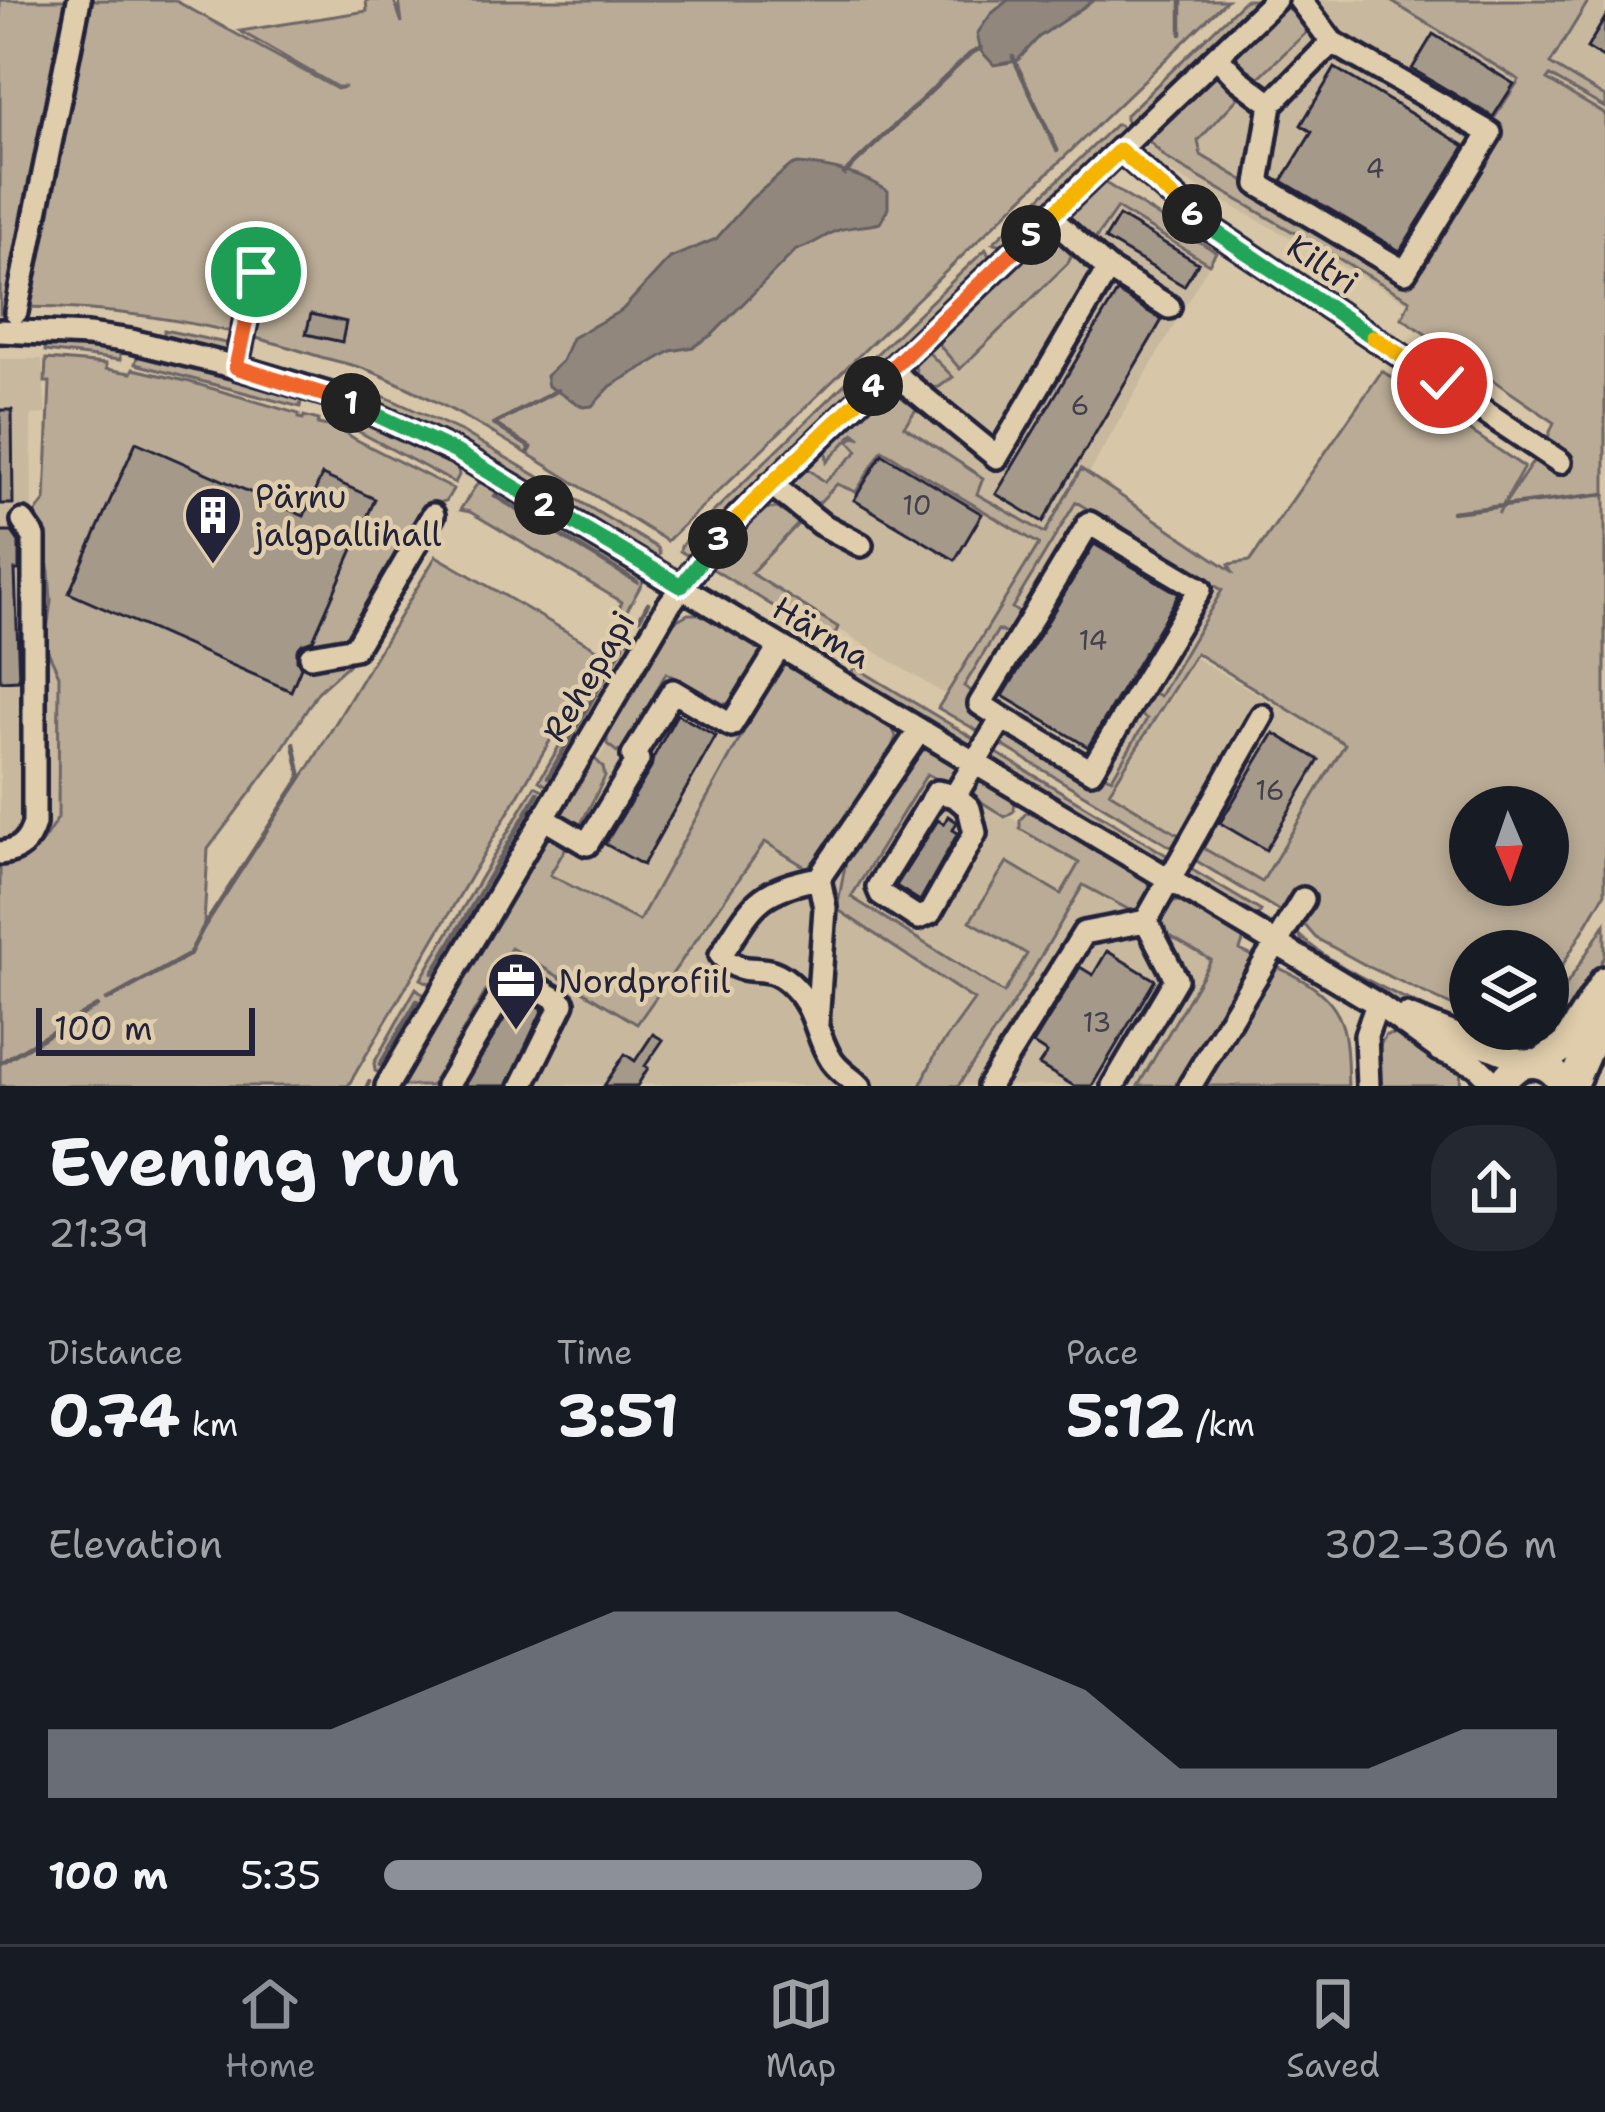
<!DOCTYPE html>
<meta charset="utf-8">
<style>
:root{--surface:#171b24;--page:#242831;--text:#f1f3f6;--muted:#9ea1a6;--line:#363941;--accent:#8c9099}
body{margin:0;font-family:"Shantell Sans",sans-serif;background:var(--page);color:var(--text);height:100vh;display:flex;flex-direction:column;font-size:45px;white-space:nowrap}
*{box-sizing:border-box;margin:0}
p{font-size:39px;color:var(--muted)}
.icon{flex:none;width:66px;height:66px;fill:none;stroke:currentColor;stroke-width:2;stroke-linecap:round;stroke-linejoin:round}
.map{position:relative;height:1086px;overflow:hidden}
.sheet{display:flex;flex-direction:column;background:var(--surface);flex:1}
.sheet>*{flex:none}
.needle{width:78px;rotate:178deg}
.fabs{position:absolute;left:1449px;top:786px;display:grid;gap:24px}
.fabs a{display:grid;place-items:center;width:120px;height:120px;border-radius:50%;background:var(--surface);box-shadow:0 6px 18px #0003;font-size:60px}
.scale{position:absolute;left:36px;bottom:30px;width:219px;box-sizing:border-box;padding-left:12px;border:6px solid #22223b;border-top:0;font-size:33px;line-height:42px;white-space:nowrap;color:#22223b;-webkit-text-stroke:9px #dfcdab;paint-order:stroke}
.pin{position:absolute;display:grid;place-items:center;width:102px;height:102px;color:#fff;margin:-51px;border:6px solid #fff;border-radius:50%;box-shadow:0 3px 12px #0007}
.km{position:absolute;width:60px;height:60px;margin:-30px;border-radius:50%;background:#222;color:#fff;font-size:33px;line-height:60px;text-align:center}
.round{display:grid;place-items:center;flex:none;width:126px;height:126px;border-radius:48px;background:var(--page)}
.overview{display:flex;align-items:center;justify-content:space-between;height:204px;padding:0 48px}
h1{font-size:66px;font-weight:700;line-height:90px}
.metrics{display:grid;grid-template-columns:repeat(3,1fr);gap:18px;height:204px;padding:12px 48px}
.metrics div{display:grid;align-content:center}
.metrics b{font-size:60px;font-weight:700}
.metrics small{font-size:33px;font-weight:400}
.metrics p{font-size:33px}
.chart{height:336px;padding:24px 48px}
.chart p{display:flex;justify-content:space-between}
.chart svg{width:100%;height:216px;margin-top:12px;fill:var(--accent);opacity:.7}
ul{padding:0 48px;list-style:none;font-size:39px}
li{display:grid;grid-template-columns:192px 144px 1fr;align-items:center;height:90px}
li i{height:30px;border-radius:15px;background:var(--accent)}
.tabs{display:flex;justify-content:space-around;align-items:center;height:168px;border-top:3px solid var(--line);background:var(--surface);font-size:33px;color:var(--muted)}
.tabs a{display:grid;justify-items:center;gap:6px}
.tabs .on{color:var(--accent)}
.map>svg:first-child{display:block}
</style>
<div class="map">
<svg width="1605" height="1086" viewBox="0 0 1605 1086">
<rect width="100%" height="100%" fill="#d7c6a7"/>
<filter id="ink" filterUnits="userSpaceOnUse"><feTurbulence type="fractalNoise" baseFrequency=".00833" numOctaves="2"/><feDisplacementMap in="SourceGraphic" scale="24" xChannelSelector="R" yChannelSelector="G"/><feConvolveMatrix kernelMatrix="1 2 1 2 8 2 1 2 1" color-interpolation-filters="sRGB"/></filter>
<g filter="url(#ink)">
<!-- built -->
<path fill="#c8b89e" d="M 1300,0 L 1605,0 L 1605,114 L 1547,80 L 1409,303 L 1163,168 L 1142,151 Z
M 1102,181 L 1216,252 L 1089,473 L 1090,482 L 1236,574 L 1227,599 L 1195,658 L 1357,751 L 1271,894 L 721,557 Z
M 0,359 L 42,359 L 46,414 L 31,415 L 32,517 L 41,532 L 49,571 L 51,601 L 45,645 L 59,675 L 58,818 L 42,842 L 22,859 L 0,860 Z
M 700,620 L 1013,819 L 1234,947 L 1153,1086 L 411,1084 L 676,625 Z"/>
<!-- green -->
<path fill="#b9ab95" stroke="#6e6668" stroke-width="3" fill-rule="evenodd" d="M 0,0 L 78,0 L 10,312 L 0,313 Z
M 87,0 L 174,0 L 337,89 L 346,87 L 337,87 L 240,31 L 367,11 L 366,0 L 394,0 L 402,23 L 399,0 L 1227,0 L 667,541 C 571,482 477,416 373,372 C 357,365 338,362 321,357 C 224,325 125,308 23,307 Z
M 1245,0 L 1261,0 L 1132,126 L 1126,120 L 1126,115 Z
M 1389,0 L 1589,0 L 1550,64 L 1605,97 L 1605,108 L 1550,76 L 1547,80 L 1605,114 L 1605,893 L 1548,990 L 1548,951 L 1470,951 L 1470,1014 L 1367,966 L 1316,938 L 1287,905 L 1281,912 L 1195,860 L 1203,848 L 1262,882 L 1345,744 L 1196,653 L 1109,792 L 1182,837 L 1183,842 L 1179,852 L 997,742 L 1013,734 L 1096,782 L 1102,774 L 1112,778 L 1147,719 L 1138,713 L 1150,691 L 1160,696 L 1222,590 L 1076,502 L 1012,608 L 1021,614 L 1009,635 L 998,630 L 964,686 L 974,693 L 967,706 C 979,714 986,718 983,734 L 938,708 L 1039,544 L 882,450 L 856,492 L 837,484 L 817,505 L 808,504 L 793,492 L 792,479 L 801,470 L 807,468 L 825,482 L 858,451 L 849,441 L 855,436 L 861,438 L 854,433 L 827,462 L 826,446 L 887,386 L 903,388 L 917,401 L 918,407 L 904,426 L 983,478 L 977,494 L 1045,533 L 1081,469 L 1232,571 L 1229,564 L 1250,561 L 1382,371 L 1524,467 L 1498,514 L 1546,442 L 1554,422 L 1402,318 L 1410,300 L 1166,158 L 1149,141 L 1152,133 L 1218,74 L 1231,81 L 1237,99 L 1198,141 L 1201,155 L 1409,279 L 1500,124 L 1493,120 L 1519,80 ZM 1470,807 L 1548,807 L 1548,885 L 1470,885 Z
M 1292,5 L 1309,22 L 1309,30 L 1259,77 C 1244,76 1239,67 1236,53 L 1283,8 Z
M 1115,125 L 1119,125 L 1126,133 L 1006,245 L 993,243 Z
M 1102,181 L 1216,252 L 1209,264 L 1117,208 L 1096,238 L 1086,241 L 1073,230 L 1070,217 L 1078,204 Z
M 1041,238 L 1058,241 L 1072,255 L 1068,263 L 960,369 L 940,346 L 936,337 Z
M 986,249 L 991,262 L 870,376 L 861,369 Z
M 164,330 L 235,345 L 233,352 L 223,354 L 168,340 L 164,336 Z
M 52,341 L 110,346 L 120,352 L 120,360 L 45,351 L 45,345 Z
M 928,352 L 953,377 L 939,387 L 928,388 L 919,380 L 914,363 L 921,354 Z
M 138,354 L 146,354 L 302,396 L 300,407 L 135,364 Z
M 46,359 L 106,364 L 106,369 L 131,373 L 133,369 L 190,382 L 299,414 L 299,418 L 303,419 L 304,416 L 319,420 L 318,424 L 338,428 L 355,439 L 453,489 L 446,501 L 433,504 L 340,655 L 355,653 L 348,665 L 318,692 L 277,757 L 208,849 L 204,925 L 311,764 L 436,556 L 602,652 L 348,1086 L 0,1086 L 0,860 L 22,859 L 42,842 L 58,818 L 59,675 L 45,645 L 51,601 L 49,571 L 41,532 L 32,517 L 45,500 L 50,382 L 45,382 Z
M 855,374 L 865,380 L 763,479 L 690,557 L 680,551 L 681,546 L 702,523 Z
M 361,386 L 463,432 L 658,548 L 660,554 L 657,558 L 508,470 L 360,394 Z
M 349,412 L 456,461 L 459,475 L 455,483 L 337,420 Z
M 484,481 L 646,576 L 625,614 L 618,610 L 622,602 L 470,512 L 460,510 L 477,484 Z
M 777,508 L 800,522 L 751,573 L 838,627 L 832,642 L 711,568 L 719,551 L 759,509 Z
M 688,614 L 703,614 L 758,646 L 762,654 L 753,673 L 747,675 L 731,703 L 724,704 L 666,673 L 626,748 L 617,752 L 607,744 L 607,733 L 668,625 Z
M 623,635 L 630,643 L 630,649 L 549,787 L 539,781 Z
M 788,665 L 892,726 L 896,737 C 879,783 841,834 807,868 L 765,842 L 637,1024 L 511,948 L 431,1086 L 400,1086 L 543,839 L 550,837 L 568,844 L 550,875 L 639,921 L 780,666 Z
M 855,667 L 978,741 L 968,744 L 956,742 L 849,676 Z
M 928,749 C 942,756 955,759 959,775 L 952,787 L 927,774 L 851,897 L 1004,993 L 1027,954 L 970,921 L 1007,862 L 1061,894 L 1079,863 L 1020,829 L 1020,820 L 1026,813 L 1039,813 L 1145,878 L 1154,892 L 1137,914 L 1083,885 L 1013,1004 L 958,1086 L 920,1086 L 936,1053 L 974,1000 L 837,909 L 847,855 L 905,764 L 920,751 Z
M 992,750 L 1173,859 L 1155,859 L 1000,767 L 993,759 Z
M 594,758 L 603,767 L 605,777 L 581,824 L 570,823 L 562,815 L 560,806 L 587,761 Z
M 980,781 L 1015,799 L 1014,811 L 1005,817 L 968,793 Z
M 535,786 L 547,792 L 437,979 L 429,983 L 421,979 Z
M 1189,868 L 1261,911 L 1257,917 L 1246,915 L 1189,879 Z
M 1183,899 L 1245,935 L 1240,950 C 1278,969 1331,983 1343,1028 C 1348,1046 1347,1067 1348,1086 L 1138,1086 L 1211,960 L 1160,930 L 1159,919 L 1168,904 Z
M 1605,924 L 1605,956 L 1557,1039 L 1537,1052 L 1520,1054 L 1491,1043 L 1494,1036 L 1524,1041 L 1538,1029 L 1548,1029 L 1548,1014 Z
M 1300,936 C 1343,976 1433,1010 1485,1034 L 1483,1038 L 1399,1003 L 1315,955 L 1303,946 Z
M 416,988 L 423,994 L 424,1003 L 382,1074 L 375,1071 L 374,1063 Z
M 1400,1034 L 1461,1069 L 1460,1086 L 1376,1086 C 1376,1066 1374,1052 1386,1035 Z"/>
<!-- water -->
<path fill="#91877d" stroke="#655f63" stroke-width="3" d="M 1008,0 L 1094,0 L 1039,37 L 1017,61 L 994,65 L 981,51 L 977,34 L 991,14 Z
M 798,164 C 831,166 860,173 888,191 L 888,208 L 880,223 C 866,227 849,226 836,231 C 822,237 812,246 796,250 L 713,334 L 693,347 L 671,351 L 611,386 L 592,406 L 583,407 L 548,386 L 546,376 L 562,361 L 572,338 L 622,310 L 670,258 L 716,239 L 751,199 L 790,166 Z"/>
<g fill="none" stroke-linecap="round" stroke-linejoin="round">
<!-- stream -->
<path stroke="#655f63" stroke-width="4.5" d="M 1181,0 L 1181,34
M 1013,57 L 1057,150
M 844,174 L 970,54 L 981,48
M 528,453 L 531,448 L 494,424 L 558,390
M 498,492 L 495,496 L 637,582
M 1452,512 L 1605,494
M 640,618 L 648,603
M 548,777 L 623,645
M 433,973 L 538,793
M 107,1000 L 189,955 L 203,928 L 301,777 L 294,744
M 0,1063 L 97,1006
M 380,1065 L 417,1001
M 367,1086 L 369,1082"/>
</g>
<!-- building -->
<path fill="#a59989" stroke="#22223b" stroke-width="3" d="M 1605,18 L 1605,59 L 1587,48 Z
M 1433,34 L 1514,84 L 1493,117 L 1412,69 Z
M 1335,68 L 1465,146 L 1400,251 L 1282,181 L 1312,132 L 1301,125 Z
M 1119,216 L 1198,263 L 1184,286 L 1105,239 Z
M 239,246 L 286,253 L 284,263 L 258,257 L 238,257 Z
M 1117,292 L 1162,320 L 1043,522 L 996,494 Z
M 311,314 L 346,322 L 342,342 L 306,334 Z
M 0,410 L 12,410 L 13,504 L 0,504 Z
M 136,442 L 304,516 L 322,475 L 375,499 L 313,640 L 302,644 L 297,650 L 297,660 L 301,667 L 291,691 L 69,593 Z
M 882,454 L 982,514 L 955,560 L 854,500 Z
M 0,532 L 12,532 L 19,542 L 19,570 L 15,570 L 19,680 L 0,681 Z
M 1094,544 L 1179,594 L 1088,747 L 1003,696 Z
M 677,714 L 716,736 L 643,865 L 605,844 L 651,768 L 653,758 Z
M 1274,733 L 1319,760 L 1266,850 L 1220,823 Z
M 948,816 L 957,822 L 953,830 L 958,833 L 920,901 L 896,886 L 938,820 L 944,824 Z
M 1107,951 L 1155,980 L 1092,1086 L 1074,1086 L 1039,1065 L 1047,1053 L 1033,1044 L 1080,967 L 1093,975 Z
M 519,994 L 543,1009 L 507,1086 L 464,1086 Z
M 653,1034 L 663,1040 L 645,1066 L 648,1068 L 637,1086 L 604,1086 L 625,1054 L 635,1061 Z"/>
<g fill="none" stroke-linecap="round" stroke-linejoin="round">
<!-- minor casing -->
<g stroke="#22223b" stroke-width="30">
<path id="minor" d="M 1300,0 L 1332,42
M 1217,57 L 1238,79 L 1271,104 L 1332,42 L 1490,133 L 1405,272 L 1258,184 L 1271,104
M 1120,150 L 1207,226 L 1560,462
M 1050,217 L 1108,269
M 16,312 L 79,0
M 0,331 L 88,335 L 131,341 L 236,367 L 337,397 L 456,452 L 1377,1004 L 1440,1050 L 1476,1065 L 1497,1086
M 236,367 L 256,272
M 890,370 L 997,457 L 1108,269 L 1169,307
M 771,484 L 821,524 L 861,545
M 311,656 L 355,648 L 433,515
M 955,796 L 969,808 L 975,833 L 930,913 L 918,918 L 881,894 L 878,887 L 937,792 L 955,796 L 1002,718 L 980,704 L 1089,523 L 1200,589 L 1091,771 L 1002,718
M 543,818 L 587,844 L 638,760 L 633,756 L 673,691 L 731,725 L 780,646
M 0,853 C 20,851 28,843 34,824 L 34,537 L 23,521
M 819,878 L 920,730
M 1406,1015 L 1528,1063
M 817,1024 L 825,908 L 819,878 C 757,890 753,904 721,955 C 748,983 763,955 794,987 C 817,1010 816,1037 832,1061 C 839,1071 851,1079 860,1086
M 387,1086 L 668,606 L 711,547 L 739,516 L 1275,0
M 447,1086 L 514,974 L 563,1003 L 522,1086
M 989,1086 L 1084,933 L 1146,921 L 1262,716
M 1113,1086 L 1176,979 L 1146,921
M 1190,1086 L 1303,899
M 1368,1086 L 1366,1035 L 1377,1004"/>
</g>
<!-- major casing -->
<g stroke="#22223b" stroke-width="36">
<path id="major" d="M 1540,1063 L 1564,1047 L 1605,981
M 1501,1086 C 1516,1056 1549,1056 1563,1086
M 1572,1086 L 1605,1010"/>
</g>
<!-- minor -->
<use href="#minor" stroke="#dfcdab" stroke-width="21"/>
<!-- major -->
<use href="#major" stroke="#dfcdab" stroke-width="27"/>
</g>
</g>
<g fill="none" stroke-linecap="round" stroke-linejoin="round" filter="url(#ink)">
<!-- split-1 casing -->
<g stroke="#fff" stroke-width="24">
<path id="split-1" d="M 256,272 L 236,367 L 351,403"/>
</g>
<!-- split-2 casing -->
<g stroke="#fff" stroke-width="24">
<path id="split-2" d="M 351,403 L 456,452 L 544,505"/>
</g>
<!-- split-3 casing -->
<g stroke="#fff" stroke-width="24">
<path id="split-3" d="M 544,505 L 681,586 L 718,539"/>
</g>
<!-- split-4 casing -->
<g stroke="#fff" stroke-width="24">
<path id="split-4" d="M 718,539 L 771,484 L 873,386"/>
</g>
<!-- split-5 casing -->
<g stroke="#fff" stroke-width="24">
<path id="split-5" d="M 873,386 L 1031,235"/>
</g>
<!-- split-6 casing -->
<g stroke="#fff" stroke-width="24">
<path id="split-6" d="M 1031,235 L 1120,150 L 1192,214"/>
</g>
<!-- split-7 casing -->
<g stroke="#fff" stroke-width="24">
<path id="split-7" d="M 1192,214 L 1207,226 L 1373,337"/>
</g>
<!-- split-8 casing -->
<g stroke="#fff" stroke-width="24">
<path id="split-8" d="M 1373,337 L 1442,383"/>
</g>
<!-- split-1 -->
<use href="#split-1" stroke="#f0652b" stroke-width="15"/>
<!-- split-2 -->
<use href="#split-2" stroke="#22a559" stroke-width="15"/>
<!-- split-3 -->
<use href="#split-3" stroke="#22a559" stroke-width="15"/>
<!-- split-4 -->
<use href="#split-4" stroke="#f5b400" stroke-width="15"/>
<!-- split-5 -->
<use href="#split-5" stroke="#f0652b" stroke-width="15"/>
<!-- split-6 -->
<use href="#split-6" stroke="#f5b400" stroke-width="15"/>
<!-- split-7 -->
<use href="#split-7" stroke="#22a559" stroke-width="15"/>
<!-- split-8 -->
<use href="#split-8" stroke="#f5b400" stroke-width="15"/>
</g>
<!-- icons -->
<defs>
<g id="building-pin" transform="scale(3)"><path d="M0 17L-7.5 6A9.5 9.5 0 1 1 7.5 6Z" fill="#22223b" stroke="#dfcdab"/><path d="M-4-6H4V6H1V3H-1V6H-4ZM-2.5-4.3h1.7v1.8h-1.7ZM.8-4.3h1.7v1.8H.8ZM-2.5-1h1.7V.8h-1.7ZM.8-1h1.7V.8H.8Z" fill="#fff"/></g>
<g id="office-pin" transform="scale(3)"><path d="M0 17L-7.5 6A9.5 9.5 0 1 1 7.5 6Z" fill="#22223b" stroke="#dfcdab"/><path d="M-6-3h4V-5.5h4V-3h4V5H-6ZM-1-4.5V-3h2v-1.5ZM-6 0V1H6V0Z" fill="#fff"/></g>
</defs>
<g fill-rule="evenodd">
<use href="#building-pin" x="213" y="515"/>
<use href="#office-pin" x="516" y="981"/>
</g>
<g text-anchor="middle" stroke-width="9" stroke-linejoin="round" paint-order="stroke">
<!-- number labels -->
<g font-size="27" fill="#43404e">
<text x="1375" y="178">4</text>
<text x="1080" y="415">6</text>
<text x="917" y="515">10</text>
<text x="1093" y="650">14</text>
<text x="1270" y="800">16</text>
<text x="1097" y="1032">13</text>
</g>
<!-- street labels -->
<g font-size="33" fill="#22223b" stroke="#dfcdab">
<text transform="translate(1323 264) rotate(34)" y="12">Kiltri</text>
<text transform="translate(822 632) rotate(31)" y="12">Härma</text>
<text transform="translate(588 676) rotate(-59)" y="12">Rehepapi</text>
</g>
<!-- poi labels -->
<g font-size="33" fill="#22223b" stroke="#dfcdab" text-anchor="start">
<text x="255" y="508">Pärnu<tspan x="255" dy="38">jalgpallihall</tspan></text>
<text x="558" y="993">Nordprofiil</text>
</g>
</g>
</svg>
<div class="fabs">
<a><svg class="needle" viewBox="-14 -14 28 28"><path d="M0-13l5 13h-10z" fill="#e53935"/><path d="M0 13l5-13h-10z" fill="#9ea1a6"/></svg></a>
<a><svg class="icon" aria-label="layers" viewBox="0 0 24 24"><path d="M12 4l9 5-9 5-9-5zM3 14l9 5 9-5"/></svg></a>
</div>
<div class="scale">100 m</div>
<div class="pin" style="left:256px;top:272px;background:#1e9e55"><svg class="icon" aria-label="arrive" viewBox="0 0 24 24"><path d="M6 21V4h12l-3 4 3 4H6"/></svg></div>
<div class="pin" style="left:1442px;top:383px;background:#d93025"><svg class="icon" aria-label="check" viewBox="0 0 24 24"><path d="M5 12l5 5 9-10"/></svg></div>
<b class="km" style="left:351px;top:403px">1</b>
<b class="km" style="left:544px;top:505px">2</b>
<b class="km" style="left:718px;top:539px">3</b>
<b class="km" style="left:873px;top:386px">4</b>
<b class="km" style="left:1031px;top:235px">5</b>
<b class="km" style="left:1192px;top:214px">6</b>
</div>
<section class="sheet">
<div class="overview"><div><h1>Evening run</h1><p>21:39</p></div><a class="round"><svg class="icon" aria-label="share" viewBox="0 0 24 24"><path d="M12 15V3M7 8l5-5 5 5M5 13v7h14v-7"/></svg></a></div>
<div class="metrics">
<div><p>Distance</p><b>0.74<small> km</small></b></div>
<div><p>Time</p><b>3:51</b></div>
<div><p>Pace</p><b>5:12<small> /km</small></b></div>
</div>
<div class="chart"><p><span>Elevation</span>302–306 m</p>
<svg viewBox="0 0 160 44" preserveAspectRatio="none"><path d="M0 44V30L10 30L20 30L30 30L40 22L50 14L60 6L70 6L80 6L90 6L100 14L110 22L120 38L130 38L140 38L150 30L160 30V44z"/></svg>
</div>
<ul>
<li><b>100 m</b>5:35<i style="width:51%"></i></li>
</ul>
</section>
<nav class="tabs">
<a class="on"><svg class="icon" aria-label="home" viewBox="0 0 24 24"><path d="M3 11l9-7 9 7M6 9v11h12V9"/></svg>Home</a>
<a><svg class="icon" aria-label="map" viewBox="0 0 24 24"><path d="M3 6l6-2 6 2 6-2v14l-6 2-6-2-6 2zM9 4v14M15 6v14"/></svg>Map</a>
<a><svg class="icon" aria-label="saved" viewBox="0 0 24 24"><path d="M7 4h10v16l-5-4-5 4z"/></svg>Saved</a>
</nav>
